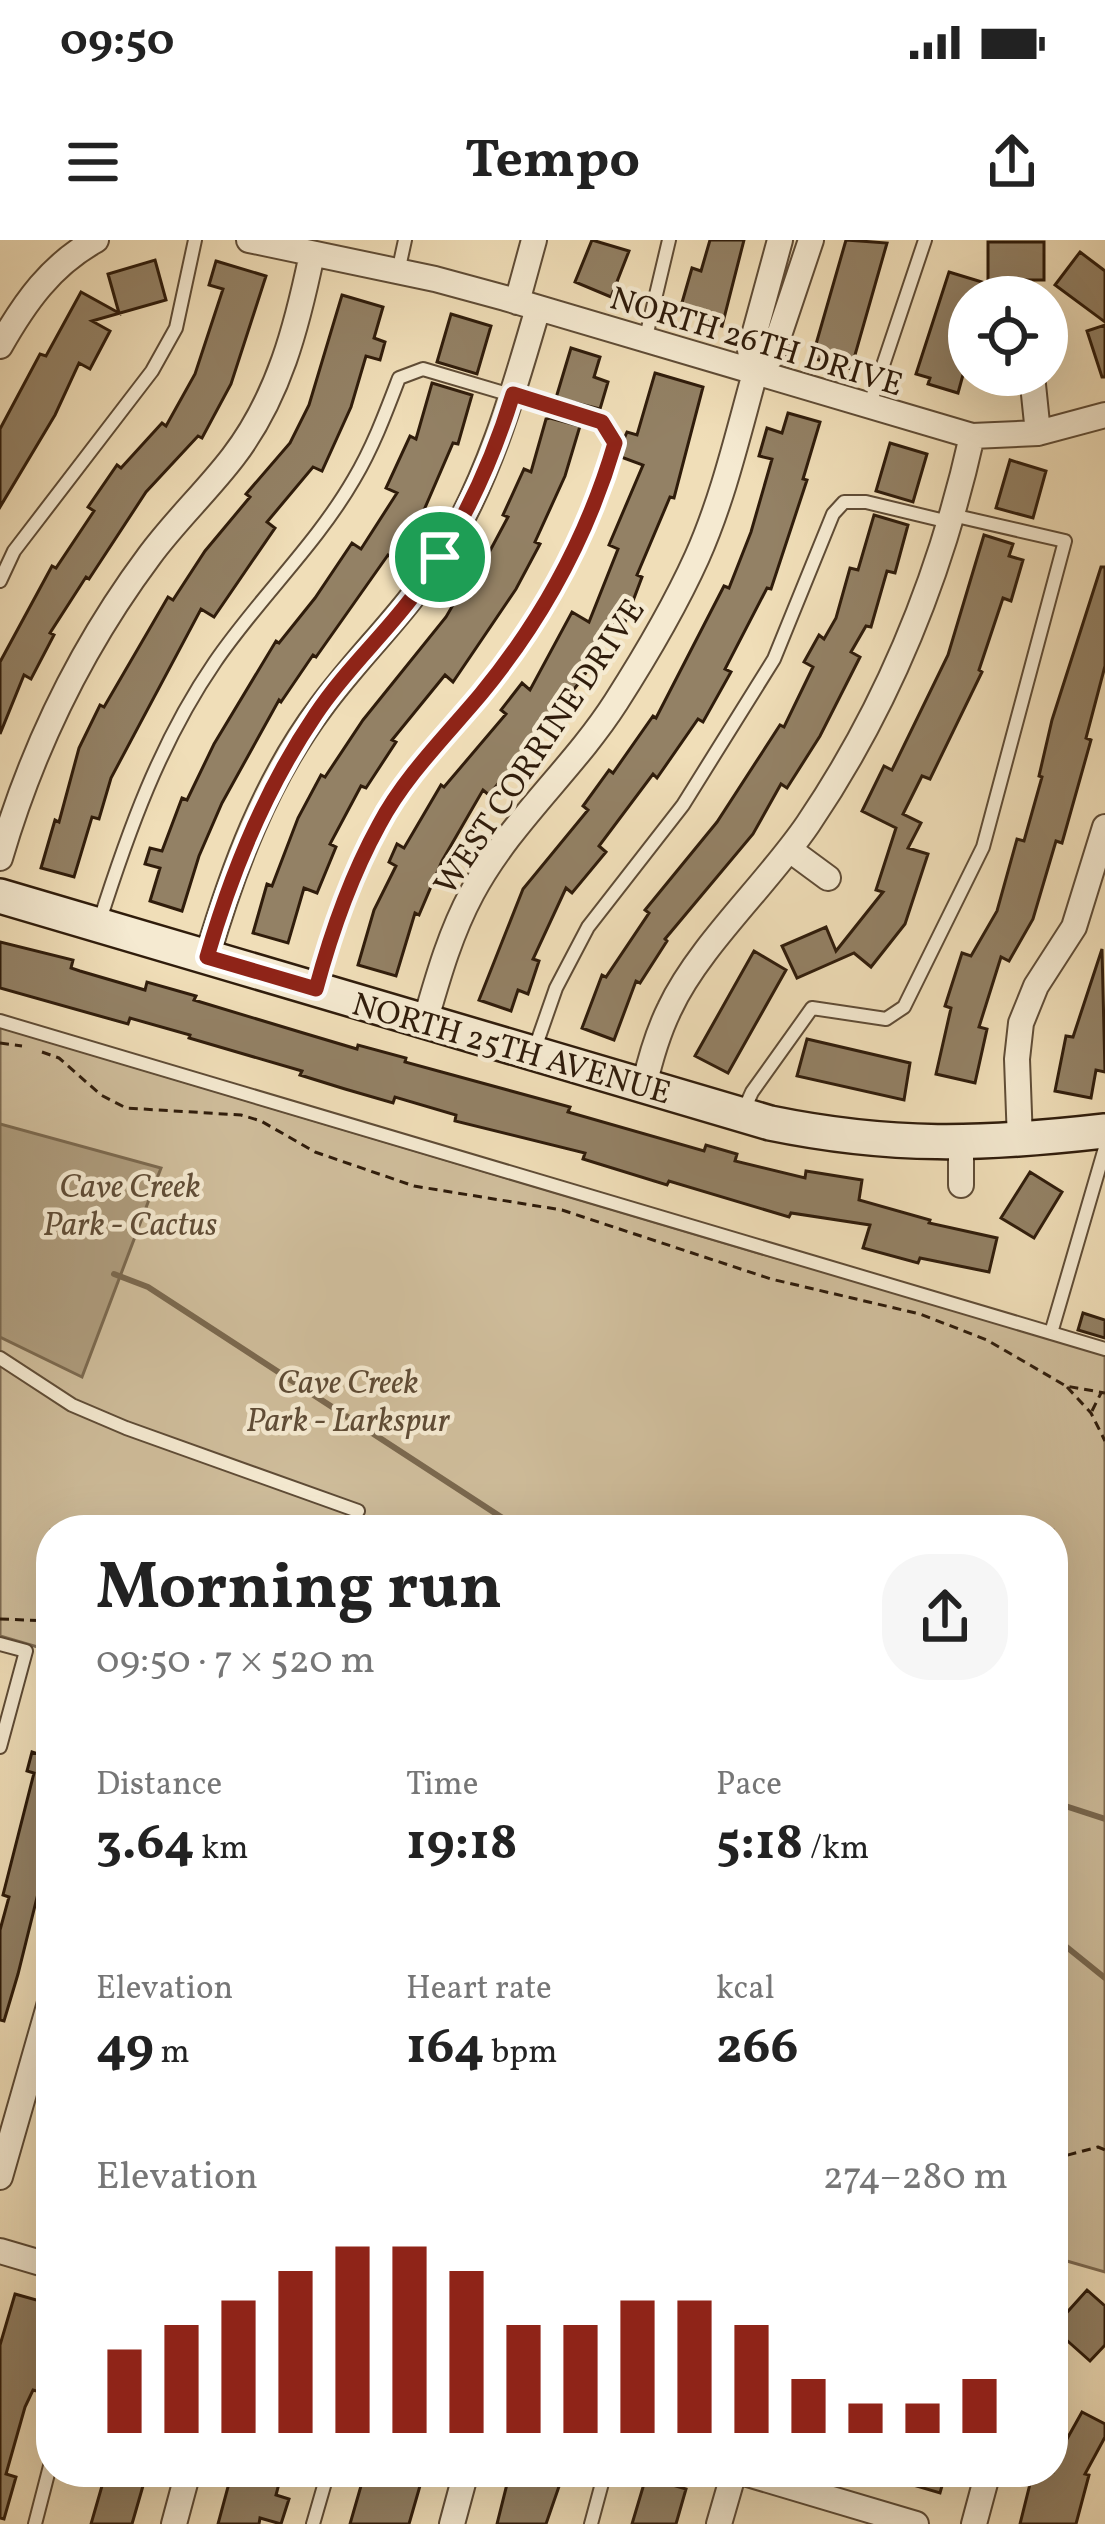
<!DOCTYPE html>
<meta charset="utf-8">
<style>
:root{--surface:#fff;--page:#f6f6f6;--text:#222;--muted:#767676;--accent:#8f2418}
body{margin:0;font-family:Vollkorn,serif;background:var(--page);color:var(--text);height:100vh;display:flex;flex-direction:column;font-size:45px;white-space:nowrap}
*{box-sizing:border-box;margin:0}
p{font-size:39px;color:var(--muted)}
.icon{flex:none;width:66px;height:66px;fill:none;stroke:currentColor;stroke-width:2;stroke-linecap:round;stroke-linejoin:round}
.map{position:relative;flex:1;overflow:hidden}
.side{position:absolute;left:36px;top:1275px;width:1032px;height:972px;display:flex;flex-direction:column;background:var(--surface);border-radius:48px;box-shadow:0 12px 48px #0002}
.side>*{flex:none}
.fabs{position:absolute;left:948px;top:36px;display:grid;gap:24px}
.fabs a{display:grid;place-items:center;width:120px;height:120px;border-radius:50%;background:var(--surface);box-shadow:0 12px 48px #0002;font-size:60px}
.pin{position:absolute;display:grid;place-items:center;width:102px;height:102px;color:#fff;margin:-51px;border:6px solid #fff;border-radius:50%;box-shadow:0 3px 12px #0007}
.round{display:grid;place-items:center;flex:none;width:126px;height:126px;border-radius:48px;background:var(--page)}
.summary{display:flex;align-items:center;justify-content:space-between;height:204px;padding:0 60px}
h1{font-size:66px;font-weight:700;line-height:90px}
.metrics{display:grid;grid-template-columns:repeat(3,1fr);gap:18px;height:204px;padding:12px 60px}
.metrics div{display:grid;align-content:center}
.metrics b{font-size:51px;font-weight:700}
.metrics small{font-size:33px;font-weight:400}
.metrics p{font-size:33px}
.chart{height:336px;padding:24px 60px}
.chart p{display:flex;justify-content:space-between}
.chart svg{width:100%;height:216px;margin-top:12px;stroke:var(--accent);stroke-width:6}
.status{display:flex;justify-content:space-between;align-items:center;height:84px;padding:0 60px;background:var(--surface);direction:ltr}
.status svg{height:33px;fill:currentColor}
header{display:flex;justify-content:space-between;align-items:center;height:156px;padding:0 60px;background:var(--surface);font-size:54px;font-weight:700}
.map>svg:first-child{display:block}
</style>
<div class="status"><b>09:50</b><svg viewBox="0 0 49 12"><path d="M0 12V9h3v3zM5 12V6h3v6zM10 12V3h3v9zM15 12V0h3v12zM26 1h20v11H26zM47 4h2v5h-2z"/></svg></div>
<header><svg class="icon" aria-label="menu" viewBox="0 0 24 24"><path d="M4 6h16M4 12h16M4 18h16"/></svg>Tempo<svg class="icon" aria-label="share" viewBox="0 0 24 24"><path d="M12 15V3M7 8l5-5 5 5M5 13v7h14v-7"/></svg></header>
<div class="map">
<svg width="1105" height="2284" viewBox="0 0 1105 2284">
<rect width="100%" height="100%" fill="#f0deb8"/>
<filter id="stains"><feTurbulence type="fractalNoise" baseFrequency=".00167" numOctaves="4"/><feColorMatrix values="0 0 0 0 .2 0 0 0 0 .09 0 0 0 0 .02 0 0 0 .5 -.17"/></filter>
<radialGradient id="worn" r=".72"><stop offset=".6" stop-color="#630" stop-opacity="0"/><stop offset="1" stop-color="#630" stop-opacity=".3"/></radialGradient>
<!-- green -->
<path fill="#cfbd9b" stroke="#7f6c53" stroke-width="3" d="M 0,787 L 759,1013 L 1105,1109 L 1105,2032 L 1053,2017 L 1053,1290 L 51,1290 L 51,1411 L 0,1396 Z"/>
<!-- water -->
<path fill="#ae9c7d" stroke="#7b694f" stroke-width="3" d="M 0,884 L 161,928 L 82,1137 L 0,1097 Z"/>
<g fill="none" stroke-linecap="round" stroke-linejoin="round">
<!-- stream -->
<path stroke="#7b694f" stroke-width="6" d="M 114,1034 L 148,1047 L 521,1290
M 1053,1562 L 1105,1579
M 1053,1696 L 1105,1738"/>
</g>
<!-- building -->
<path fill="#938165" stroke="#2f1c0b" stroke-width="3" d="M 592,0 L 629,11 L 611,57 L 575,42 Z
M 710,0 L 744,0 L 722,86 L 679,73 L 692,28 L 701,31 Z
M 846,0 L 887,3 L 851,129 L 812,118 Z
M 988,2 L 1044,2 L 1044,40 L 988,40 Z
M 1080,12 L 1105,31 L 1105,82 L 1055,45 Z
M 155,20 L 166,60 L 92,81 L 110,91 L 90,129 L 79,123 L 55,175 L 0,267 L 0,189 L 40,114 L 46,116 L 81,52 L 119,73 L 108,34 Z
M 216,21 L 266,36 L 231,144 L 202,198 L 198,196 L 146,252 L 89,339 L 86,337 L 50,393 L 54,395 L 31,439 L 24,435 L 0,494 L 0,422 L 52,326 L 56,328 L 94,271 L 88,267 L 117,225 L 121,228 L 162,183 L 166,186 L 195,134 L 223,49 L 209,45 Z
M 949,32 L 982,42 L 977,57 L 969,57 L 969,82 L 960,109 L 969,113 L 958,153 L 928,144 L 930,138 L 916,134 Z
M 342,55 L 383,67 L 374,98 L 385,102 L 380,120 L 366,116 L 351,167 L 322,231 L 313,227 L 267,282 L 275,288 L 214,377 L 201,369 L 111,538 L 99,579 L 92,577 L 74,637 L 41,628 L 55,580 L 59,582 L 79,508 L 100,465 L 104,467 L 168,357 L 173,360 L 205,311 L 250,257 L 246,254 L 290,203 L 309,165 Z
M 451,74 L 491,86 L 477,134 L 437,122 Z
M 1105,85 L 1105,137 L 1102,137 L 1087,91 Z
M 571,108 L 600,117 L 594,137 L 608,142 L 600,169 L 556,158 Z
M 655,133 L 703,147 L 674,258 L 670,257 L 637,335 L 642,337 L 625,382 L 615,378 L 583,438 L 489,555 L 483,550 L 442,621 L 419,675 L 415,673 L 396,736 L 358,725 L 374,670 L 396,626 L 389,622 L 397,604 L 404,608 L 441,545 L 444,547 L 506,474 L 501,470 L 522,443 L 530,450 L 572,372 L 589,382 L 618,309 L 609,305 L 643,225 L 621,217 L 624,199 L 627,192 L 637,195 Z
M 432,143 L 472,155 L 458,204 L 453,203 L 421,277 L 394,319 L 388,315 L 316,417 L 313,415 L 281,462 L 279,460 L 222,563 L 199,616 L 182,671 L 150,661 L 160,628 L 145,624 L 150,608 L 162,611 L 182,558 L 187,560 L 214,504 L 276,401 L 279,403 L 315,358 L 352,303 L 361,309 L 397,253 L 386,248 L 410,196 L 416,199 Z
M 788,173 L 820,182 L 803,239 L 807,240 L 771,349 L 767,348 L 725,429 L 731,432 L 703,482 L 698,479 L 657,538 L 653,534 L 599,606 L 606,612 L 572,653 L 566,648 L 533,719 L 539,721 L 528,754 L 518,750 L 511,771 L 479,760 L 523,649 L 588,570 L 583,566 L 609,530 L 613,533 L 653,476 L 656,478 L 724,346 L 729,348 L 751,292 L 772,219 L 759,216 L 767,188 L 782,193 Z
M 550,178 L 580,186 L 565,236 L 535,302 L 540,304 L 516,349 L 453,442 L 445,435 L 392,500 L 396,502 L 366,548 L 361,546 L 330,604 L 336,607 L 317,653 L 304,648 L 288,703 L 253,693 L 267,644 L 272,646 L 298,578 L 321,535 L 325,537 L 363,480 L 446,377 L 471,334 L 476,337 L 508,277 L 503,275 L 524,229 L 531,232 L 546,179 Z
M 890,203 L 927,214 L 913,262 L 876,251 Z
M 1010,220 L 1046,231 L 1033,278 L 996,268 Z
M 874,275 L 908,285 L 895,333 L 887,331 L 871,387 L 866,386 L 851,412 L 860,417 L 820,496 L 787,548 L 781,544 L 753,594 L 665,699 L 667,701 L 640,743 L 636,741 L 614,800 L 582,788 L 602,735 L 606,737 L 649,673 L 645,670 L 717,582 L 780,485 L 784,487 L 813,427 L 804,422 L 819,395 L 824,399 L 836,378 L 850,328 L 858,330 Z
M 984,295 L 1013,304 L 1009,316 L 1023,320 L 1011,361 L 1003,358 L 979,430 L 982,432 L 930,539 L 922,536 L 903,574 L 921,583 L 908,608 L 928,614 L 905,684 L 871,727 L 854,713 L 797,738 L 782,706 L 826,687 L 836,711 L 883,652 L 876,650 L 896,588 L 862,571 L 884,526 L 892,530 L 948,415 Z
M 1101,327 L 1105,327 L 1105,426 L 1086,498 L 1091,500 L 1062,603 L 1056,601 L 1033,679 L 1009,721 L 1001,717 L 979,787 L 987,789 L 975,843 L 936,834 L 951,768 L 945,766 L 962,713 L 971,716 L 997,671 L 1017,599 L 1024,601 L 1042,537 L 1039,536 L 1052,480 Z
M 0,702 L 73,720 L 71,728 L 80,731 L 145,750 L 147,742 L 196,756 L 194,760 L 300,792 L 357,809 L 358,805 L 406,818 L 405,822 L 570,867 L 568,872 L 704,911 L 706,905 L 737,914 L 735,921 L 805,938 L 806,931 L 862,940 L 859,960 L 930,980 L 929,983 L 997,998 L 989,1032 L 920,1018 L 918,1023 L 863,1008 L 870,985 L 791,973 L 789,977 L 669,941 L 667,945 L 583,919 L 585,913 L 455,881 L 456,875 L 395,857 L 393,863 L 345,849 L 300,835 L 302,831 L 189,798 L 190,795 L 130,778 L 128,784 L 0,748 Z
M 1102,709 L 1105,832 L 1096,830 L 1091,858 L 1055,851 L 1066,796 L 1073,797 Z
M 754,711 L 786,730 L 728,833 L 695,816 Z
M 807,799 L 910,823 L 904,860 L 797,836 Z
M 1030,932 L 1062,952 L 1034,998 L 1001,978 Z
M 1083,1073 L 1105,1080 L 1105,1098 L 1078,1090 Z
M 47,1483 L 51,1483 L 51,1601 L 18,1734 L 4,1781 L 0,1780 L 0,1690 L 9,1657 L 3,1655 L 34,1533 L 27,1531 L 32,1512 L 38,1514 Z
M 1087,2050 L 1105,2066 L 1105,2105 L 1090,2121 L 1053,2088 Z
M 15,2054 L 51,2064 L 47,2122 L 51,2129 L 44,2153 L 33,2150 L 25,2167 L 6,2234 L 16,2237 L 4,2279 L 0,2278 L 0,2105 Z
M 1082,2172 L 1105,2184 L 1105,2197 L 1085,2234 L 1089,2235 L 1076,2284 L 1020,2284 L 1033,2232 L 1053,2232 L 1053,2224 Z
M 106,2232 L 147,2232 L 132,2284 L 91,2284 Z
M 232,2232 L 282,2232 L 276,2255 L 289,2259 L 281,2284 L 260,2278 L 259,2284 L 218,2284 Z
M 365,2232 L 424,2232 L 409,2284 L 350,2284 Z
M 510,2232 L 564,2232 L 546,2284 L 497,2284 Z
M 882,2232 L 946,2232 L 940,2253 L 882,2236 Z
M 646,2237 L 686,2249 L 676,2284 L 632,2284 Z"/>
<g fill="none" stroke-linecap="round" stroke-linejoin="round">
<!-- lane casing -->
<g stroke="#5f4c36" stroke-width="16">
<path id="lane" d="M 398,32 L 405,0
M 645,101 L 669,0
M 869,167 L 925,0
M 0,341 L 14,311 L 152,131 L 176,88 L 195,0
M 99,683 C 128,592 160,502 215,422 C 258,359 316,305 354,239 C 373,207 386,172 399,138 L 423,129 L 602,182 L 615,203 C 588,295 542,380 481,454 C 446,496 407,535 379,584 C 351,634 332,692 317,747
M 0,781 L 1105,1109
M 534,811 L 556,748 L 588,687 L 683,565 L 774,419 L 833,274 L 844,262 L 866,262 L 949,282
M 742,874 L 752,852 L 812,768 L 886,779 L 904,767 L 983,607 L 1065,301 L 952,275
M 1051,1093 L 1105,908
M 0,1118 L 72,1165 L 126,1188 L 358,1271
M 0,1404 L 26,1411 L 0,1507
M 35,2284 L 51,2222
M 313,2284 L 328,2232
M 591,2284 L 605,2232"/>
</g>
<!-- street casing -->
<g stroke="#5f4c36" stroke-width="28">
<path id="street" d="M 249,0 L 435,39 L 505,58 L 972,196 L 1038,193 L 1105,175
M 517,62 L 534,0
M 0,106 C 25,62 51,25 96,0
M 755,133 L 772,116 L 811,0
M 1032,135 L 1038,193
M 790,610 L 828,638
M 0,618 C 32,509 82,406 150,315 C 175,281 207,251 233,217 C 279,157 297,86 312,14
M 207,717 C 233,629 265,542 321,467 C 359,415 407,371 441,316 C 489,239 513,154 538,68
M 425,782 C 438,737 450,694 472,653 C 510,582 573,529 616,462 C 646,415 674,368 697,317 C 723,259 738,194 755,133 L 750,110 L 780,0
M 644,846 C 650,820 658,792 670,768 C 699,706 768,643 808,584 C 888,466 941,335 972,196
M 1020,901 L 1017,819 L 1021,783 L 1036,746 L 1074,687 L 1105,587
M 961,945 L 961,903
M 0,1937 L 51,1759
M 0,2011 L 51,2026
M 741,2232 L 916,2284
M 174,2284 L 188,2232
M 452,2284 L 466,2232
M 719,2284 L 734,2232
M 974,2284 L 988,2232"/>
</g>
<!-- secondary casing -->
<g stroke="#2f1c0b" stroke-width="38">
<path id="secondary" d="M 0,656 L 770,883 C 892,908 983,905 1105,891"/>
</g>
<!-- path -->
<path stroke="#2f1c0b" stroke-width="3" stroke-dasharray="9 6" stroke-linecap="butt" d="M 0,803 L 22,806
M 42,812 L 59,818 L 101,855 L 126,868 L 241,875 L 261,881 L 315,912 L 414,946 L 562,970 L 771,1039 L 920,1074 L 987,1100 L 1066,1146 L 1105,1153
M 1067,1147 L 1091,1173 L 1105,1201
M 1092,1171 L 1101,1153
M 0,1379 L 51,1381
M 1053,1919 L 1098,1907 L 1105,1910"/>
<!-- lane -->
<use href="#lane" stroke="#f5ead1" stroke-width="12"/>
<!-- street -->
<use href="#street" stroke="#f5ead1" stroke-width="24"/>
<!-- secondary -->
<use href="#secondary" stroke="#f5ead1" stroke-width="33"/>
</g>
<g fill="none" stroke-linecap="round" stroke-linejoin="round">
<!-- route casing -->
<g stroke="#fff" stroke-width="24">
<path id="route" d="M 513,154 L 602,182 L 615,203 C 588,295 542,380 481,454 C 445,497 405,536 379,585 C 351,636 331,693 316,749 L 207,717 C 232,630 265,549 316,474 C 343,433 380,399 410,360 C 457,298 490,229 513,154 Z"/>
</g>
<!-- route -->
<use href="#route" stroke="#8f2418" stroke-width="15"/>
</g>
<g text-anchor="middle" stroke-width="9" stroke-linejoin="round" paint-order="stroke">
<!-- street labels -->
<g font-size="33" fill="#2f1c0b" stroke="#f5ead1">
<text transform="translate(757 100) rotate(17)" y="12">NORTH 26TH DRIVE</text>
<text transform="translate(538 506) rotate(-56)" y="12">WEST CORRINE DRIVE</text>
<text transform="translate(512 807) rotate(16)" y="12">NORTH 25TH AVENUE</text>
</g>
<!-- park labels -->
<g font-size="33" font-style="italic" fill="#5f4c36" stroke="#f5ead1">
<text x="130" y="957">Cave Creek<tspan x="130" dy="38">Park - Cactus</tspan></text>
<text x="348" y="1153">Cave Creek<tspan x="348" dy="38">Park - Larkspur</tspan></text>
</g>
</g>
<rect width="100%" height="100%" filter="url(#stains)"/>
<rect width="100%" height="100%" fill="url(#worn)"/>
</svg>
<div class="fabs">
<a><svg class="icon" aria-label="locate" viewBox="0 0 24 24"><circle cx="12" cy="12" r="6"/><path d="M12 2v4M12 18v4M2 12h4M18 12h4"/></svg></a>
</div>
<div class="pin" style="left:440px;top:317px;background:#1e9e55"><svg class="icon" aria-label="arrive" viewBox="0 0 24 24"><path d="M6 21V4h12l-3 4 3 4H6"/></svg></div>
<section class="side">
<div class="summary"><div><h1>Morning run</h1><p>09:50 · 7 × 520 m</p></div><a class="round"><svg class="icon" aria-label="share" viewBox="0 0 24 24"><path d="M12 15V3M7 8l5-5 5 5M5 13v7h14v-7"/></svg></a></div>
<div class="metrics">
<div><p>Distance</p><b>3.64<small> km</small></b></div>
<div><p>Time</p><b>19:18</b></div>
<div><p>Pace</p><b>5:18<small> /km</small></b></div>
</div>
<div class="metrics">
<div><p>Elevation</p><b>49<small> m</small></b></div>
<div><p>Heart rate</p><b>164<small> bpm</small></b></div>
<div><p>kcal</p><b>266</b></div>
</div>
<div class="chart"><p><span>Elevation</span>274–280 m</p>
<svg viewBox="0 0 160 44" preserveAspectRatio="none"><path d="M5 44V27M15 44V22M25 44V17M35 44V11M45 44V6M55 44V6M65 44V11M75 44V22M85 44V22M95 44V17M105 44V17M115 44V22M125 44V33M135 44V38M145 44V38M155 44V33"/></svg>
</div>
</section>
</div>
